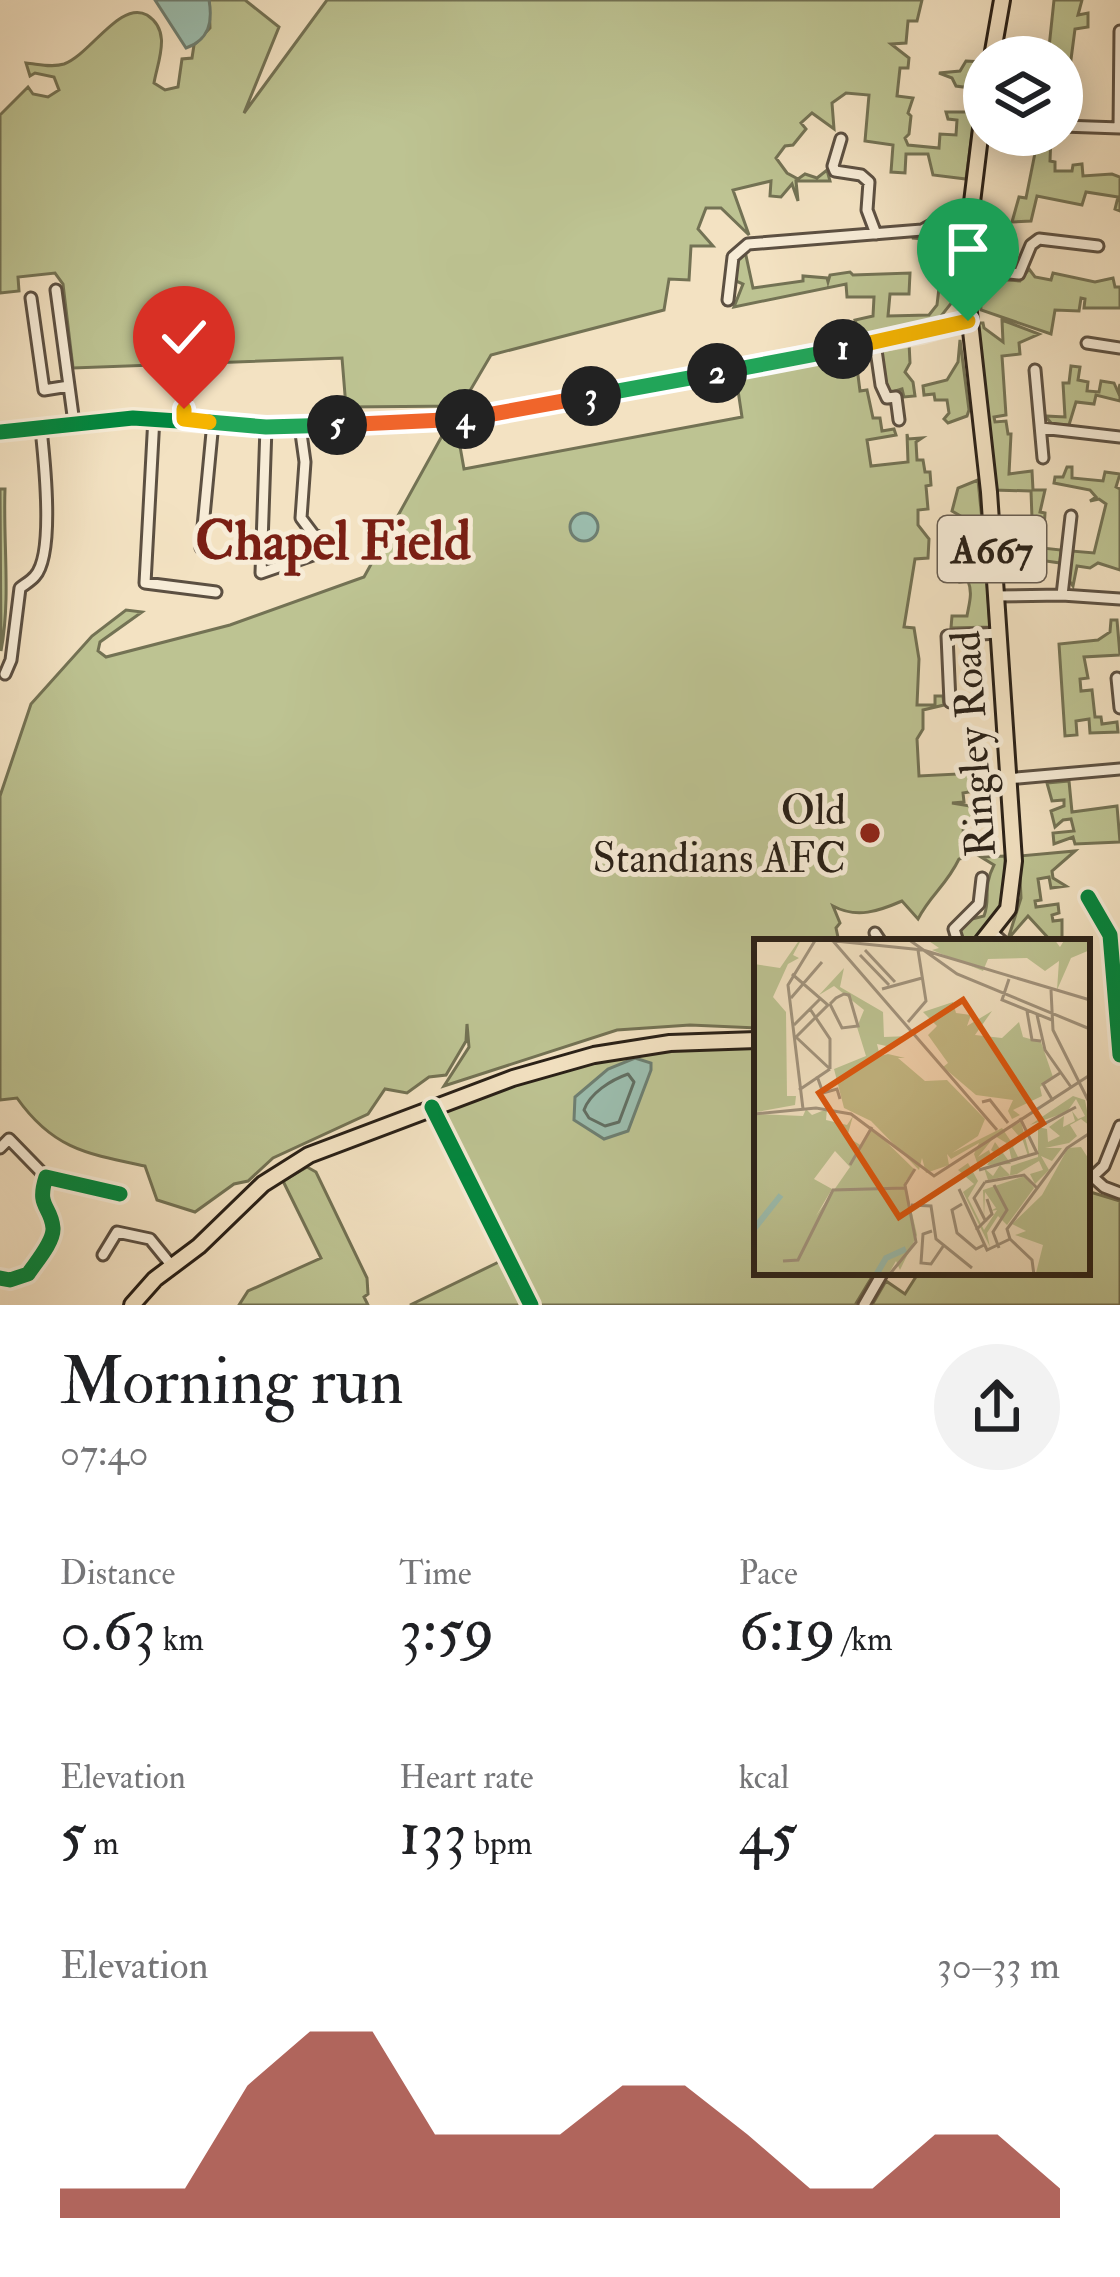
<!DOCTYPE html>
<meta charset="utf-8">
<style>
:root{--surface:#fff;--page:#f2f2f2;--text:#202124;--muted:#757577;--accent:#8f2418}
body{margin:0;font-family:"IM FELL Double Pica",serif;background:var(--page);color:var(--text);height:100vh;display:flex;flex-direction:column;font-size:45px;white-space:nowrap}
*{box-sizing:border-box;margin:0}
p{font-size:39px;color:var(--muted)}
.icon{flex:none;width:66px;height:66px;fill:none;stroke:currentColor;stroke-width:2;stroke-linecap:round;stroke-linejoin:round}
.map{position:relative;height:1305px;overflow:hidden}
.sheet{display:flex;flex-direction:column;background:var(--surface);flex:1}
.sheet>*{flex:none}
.controls{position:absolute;left:963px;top:36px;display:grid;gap:24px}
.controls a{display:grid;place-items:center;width:120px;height:120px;border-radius:50%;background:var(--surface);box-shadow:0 6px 30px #0003;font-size:60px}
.pin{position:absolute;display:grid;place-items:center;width:102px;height:102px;color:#fff;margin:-123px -51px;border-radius:50% 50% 50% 0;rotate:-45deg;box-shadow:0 0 12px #0007}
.pin .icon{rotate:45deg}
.km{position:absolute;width:60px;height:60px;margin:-30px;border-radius:50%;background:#222;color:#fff;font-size:33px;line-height:60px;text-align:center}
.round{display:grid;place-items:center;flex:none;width:126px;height:126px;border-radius:63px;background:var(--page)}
.head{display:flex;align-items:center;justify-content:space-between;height:204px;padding:0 60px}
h1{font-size:66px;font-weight:600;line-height:90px}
.stats{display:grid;grid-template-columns:repeat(3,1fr);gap:18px;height:204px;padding:12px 60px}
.stats div{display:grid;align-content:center}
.stats b{font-size:60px;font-weight:600}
.stats small{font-size:33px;font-weight:400}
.stats p{font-size:33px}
.chart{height:336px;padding:24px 60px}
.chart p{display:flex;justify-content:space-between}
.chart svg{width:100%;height:216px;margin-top:12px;fill:var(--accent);opacity:.7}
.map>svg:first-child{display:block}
</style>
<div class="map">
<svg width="1120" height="1305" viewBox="0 0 1120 1305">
<rect width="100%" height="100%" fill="#f3e2c2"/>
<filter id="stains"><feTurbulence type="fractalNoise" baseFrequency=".00167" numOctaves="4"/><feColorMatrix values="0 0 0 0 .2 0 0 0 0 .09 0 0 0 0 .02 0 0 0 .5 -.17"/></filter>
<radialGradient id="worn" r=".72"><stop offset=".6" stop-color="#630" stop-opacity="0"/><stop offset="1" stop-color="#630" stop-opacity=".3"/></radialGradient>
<!-- green -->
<path fill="#bdc392" stroke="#737254" stroke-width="3" d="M 209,0 L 245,0 L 279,27 L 244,113 L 327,0 L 922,0 L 917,21 L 908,21 L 906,43 L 891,44 L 909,58 L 908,68 L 900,68 L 897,96 L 913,98 L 908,113 L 911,116 L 909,134 L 905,138 L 908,145 L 939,148 L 940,134 L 956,135 L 957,120 L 948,119 L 946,112 L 975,112 L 966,179 L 933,175 L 928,154 L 906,154 L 905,173 L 891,172 L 893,145 L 865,141 L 869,95 L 846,93 L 832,103 L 834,129 L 812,113 L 801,123 L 806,129 L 793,145 L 785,146 L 776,158 L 787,173 L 798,179 L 805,174 L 817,178 L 827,170 L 830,181 L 796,181 L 798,201 L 792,184 L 781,197 L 770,196 L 771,181 L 733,190 L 749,235 L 721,208 L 706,208 L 698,229 L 713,246 L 691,246 L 689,280 L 669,279 L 664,310 L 491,355 L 461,406 L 346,407 L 342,358 L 73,368 L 63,284 L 55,273 L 18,277 L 19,291 L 0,293 L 0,115 L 28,87 L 33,94 L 48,97 L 59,90 L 54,77 L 35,73 L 30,76 L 26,63 C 38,64 52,68 64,64 C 91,54 120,0 147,15 C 172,31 158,60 154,83 L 165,90 L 178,87 L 182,59 L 192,58 L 194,45 L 210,28 Z
M 1054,0 L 1082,0 L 1078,15 L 1088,13 L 1088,27 L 1075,29 L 1070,67 L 1062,66 L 1062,57 L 1048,57 Z
M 966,61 L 983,62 L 978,89 L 956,86 L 952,78 L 939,73 L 960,71 Z
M 1022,135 L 1051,135 L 1050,161 L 1055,162 L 1055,171 L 1072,171 L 1073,165 L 1082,164 L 1083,176 L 1112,174 L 1120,177 L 1120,211 L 1115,209 L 1118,197 L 1086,192 L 1082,205 L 1037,196 L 1031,221 L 1012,222 L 1019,197 L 1026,198 L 1038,138 Z
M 945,223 L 957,229 L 955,277 L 940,272 L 940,240 L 912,238 Z
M 745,251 L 753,288 L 803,281 L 803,276 L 827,278 L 828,282 L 830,275 L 850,272 L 853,275 L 910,273 L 909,294 L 890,294 L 888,316 L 929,315 L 937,305 L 939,288 L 946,282 L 955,283 L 953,301 L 938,320 L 860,335 L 855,320 L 873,316 L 874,297 L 847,297 L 846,284 L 734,307 L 743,284 L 736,281 L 736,261 Z
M 1029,269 L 1035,277 L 1051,280 L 1053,273 L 1095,282 L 1113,278 L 1115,287 L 1120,287 L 1120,308 L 1084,308 L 1085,299 L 1081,298 L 1079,311 L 1055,310 L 1051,334 L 981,310 L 979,278 L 1020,281 Z
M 1002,320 L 1039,334 L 1019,343 L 1020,354 L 1002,356 L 1006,415 L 994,417 L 995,422 L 1006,421 L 1008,434 L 1011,434 L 1009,474 L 1032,471 L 1033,490 L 1045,490 L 1040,512 L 1045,513 L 1044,530 L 1039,530 L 1038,536 L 1042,538 L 1042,548 L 1061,550 L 1060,563 L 1039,560 L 1041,550 L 1036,549 L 1032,568 L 1015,547 L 1033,546 L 1031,491 L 993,490 L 978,323 L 983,323 L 984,328 L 1003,342 Z
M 960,340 L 969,410 L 967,416 L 948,423 L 944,419 L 949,413 L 947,400 L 935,400 L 934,394 L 924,395 L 923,386 L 947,380 L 958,362 Z
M 909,342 L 910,363 L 905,372 L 913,382 L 915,396 L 904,397 L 902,389 L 889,393 L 877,347 Z
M 855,352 L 860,391 L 867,390 L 873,418 L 880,418 L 882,431 L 894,429 L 896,435 L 867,440 L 871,466 L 908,462 L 907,434 L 908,439 L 922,438 L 916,442 L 917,460 L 923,460 L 925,472 L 930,472 L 931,485 L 926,486 L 928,509 L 918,510 L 918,525 L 929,539 L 928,558 L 915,559 L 904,627 L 914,628 L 919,659 L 917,705 L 935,705 L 935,696 L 943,696 L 944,705 L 923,710 L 923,729 L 917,739 L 919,776 L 997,772 L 998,783 L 970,785 L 969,792 L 963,793 L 964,802 L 952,803 L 976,807 L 973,822 L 963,823 L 964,858 L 959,859 C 946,886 931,894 918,919 L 902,901 C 879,911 857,919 833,906 L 840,923 L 836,928 L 839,942 L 757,942 L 757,1028 L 690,1025 L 617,1030 L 444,1086 L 469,1047 L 467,1024 L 466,1041 L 446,1075 L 429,1077 L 407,1093 L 385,1089 L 368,1114 L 273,1158 L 248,1181 L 234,1184 L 195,1212 L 157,1200 L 145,1166 C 87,1154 53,1149 17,1098 L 0,1100 L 0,796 L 31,704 L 92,636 L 126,610 L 142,612 L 100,642 L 98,651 L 106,657 L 230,625 L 364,577 L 442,436 L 458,435 L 464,469 L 742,417 L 736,377 Z
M 1071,366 L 1080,367 L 1078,380 L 1088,382 L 1087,391 L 1099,392 L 1101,381 L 1114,383 L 1118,392 L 1120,384 L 1120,401 L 1096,395 L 1094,404 L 1076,402 L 1069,425 L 1052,424 L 1045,416 L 1065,417 L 1063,383 L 1069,383 Z
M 1067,467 L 1072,467 L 1072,478 L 1103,481 L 1105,472 L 1120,474 L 1116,487 L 1120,489 L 1120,570 L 1098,563 L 1090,568 L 1077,566 L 1073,586 L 1068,579 L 1072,551 L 1094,553 L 1106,504 L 1099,499 L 1090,501 L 1096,497 L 1090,490 L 1054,483 L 1055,477 L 1063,477 Z
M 978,480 L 982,520 L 971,522 L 952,511 L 958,488 Z
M 0,489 L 5,489 C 3,543 11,598 1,651 Z
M 961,564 L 986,566 L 990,627 L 951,628 L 952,616 L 967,616 C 969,604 973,593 968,581 L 960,582 Z
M 1111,620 L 1117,620 L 1120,655 L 1084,657 L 1088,678 L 1080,679 L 1081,691 L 1092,690 L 1095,717 L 1101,717 L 1102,724 L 1117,722 L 1118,732 L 1090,733 L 1089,719 L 1076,721 L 1077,735 L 1065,736 L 1059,644 L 1098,640 L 1110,632 Z
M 1069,781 L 1072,812 L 1117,806 L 1120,842 L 1075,844 L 1073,837 L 1054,844 L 1053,833 L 1074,831 L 1071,819 L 1063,820 L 1055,827 L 1051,811 L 1064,806 L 1064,800 L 1052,801 L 1047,783 Z
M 1075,851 L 1052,871 L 1053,878 L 1066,886 L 1051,888 L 1049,877 L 1038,879 L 1041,900 L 1035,901 L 1036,907 L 1058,904 L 1059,913 L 1052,915 L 1053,921 L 1062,920 L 1062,942 L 1052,942 L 1028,916 L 1008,939 L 1021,898 L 1019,856 Z
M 1005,856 C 1006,890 1003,933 963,942 L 959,929 L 964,921 L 984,916 C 991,899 982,888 994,865 L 981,857 Z
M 757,1044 L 757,1272 L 875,1272 L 855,1305 L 539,1305 L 441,1109 L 584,1062 L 668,1047 Z
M 307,1167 L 316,1172 L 367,1278 L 368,1294 L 364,1297 L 368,1305 L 239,1305 L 248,1291 L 321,1258 L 283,1181 Z
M 1087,1191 L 1120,1201 L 1120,1305 L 872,1305 L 886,1281 L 905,1294 L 919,1272 L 1087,1272 Z
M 505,1259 L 526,1305 L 410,1305 Z"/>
<!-- water -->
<path fill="#9cbeaf" stroke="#6e7f72" stroke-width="3" d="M 155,0 L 209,0 C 213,22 209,40 186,48 Z
M570 527a14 14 0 1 1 28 0a14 14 0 1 1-28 0Z
M 635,1058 L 651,1063 L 651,1070 L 628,1131 L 604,1139 L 574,1120 L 575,1097 L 608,1069 Z"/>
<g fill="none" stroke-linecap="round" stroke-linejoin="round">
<!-- shore -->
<path stroke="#626f63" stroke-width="3" d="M 628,1074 L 634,1082 L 619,1122 L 605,1126 L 589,1118 L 584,1110 C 590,1093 611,1080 628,1074 Z"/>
<!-- minor casing -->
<g stroke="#5c5042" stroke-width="15">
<path id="minor" d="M 1062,126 L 1120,128
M 1119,128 L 1120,31
M 841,139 L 833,166 L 835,171 L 861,175 L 869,182 L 867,210 L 876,234
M 964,268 L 1019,274 L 1031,245 L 1039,239 L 1098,246
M 56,290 L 74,423
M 31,298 L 44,390 L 69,386
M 728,300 L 733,257 L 748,244 L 922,230 L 944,218 L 971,218
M 875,343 L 881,385 L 887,398 L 896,397 L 899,420
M 1087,343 L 1120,348
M 1035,370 L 1043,458
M 154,417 L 145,583 L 216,592
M 184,419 L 187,383
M 300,426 L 305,462 L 301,518 L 313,534 L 328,542 L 329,546
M 266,427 L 261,573 L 316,554
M 1041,428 L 1120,437
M 201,548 L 213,422
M 1062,595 L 1071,516
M 995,596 L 1062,595 L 1120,599
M 5,674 L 11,660 L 20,588 C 25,584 31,581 35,576 C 55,554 44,457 41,429
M 1117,678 L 1120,708
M 950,702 L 947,636 L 998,633
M 1006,779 L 1120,769
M 1088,897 L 1110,935 L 1120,1055
M 875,933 L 881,942
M 993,933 L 1003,942
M 958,942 L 954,929 L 979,904 L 982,878
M 432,1107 L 531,1305
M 0,1148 L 9,1139 L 46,1177
M 1094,1178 L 1104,1187 L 1120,1193
M 1087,1182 L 1104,1166 L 1120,1126
M 103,1255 L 117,1232 L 150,1239 L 172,1266
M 0,1278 L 10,1280 L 28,1274 C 36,1262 54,1242 53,1228 C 51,1205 36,1208 46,1177 L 120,1194
M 864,1305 L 883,1272"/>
</g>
<!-- tertiary casing -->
<g stroke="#5c5042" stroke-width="16">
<path id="tertiary" d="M 0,432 L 133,418 L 266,427 L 455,420 L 922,334 L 967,321"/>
</g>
<!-- primary casing -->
<g stroke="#292017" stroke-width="20">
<path id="primary" d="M 992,57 L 1002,0
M 982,942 L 1008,909 L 1014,861 L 989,492 L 964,268 L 984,104
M 132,1305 L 155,1279 L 199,1246 L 263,1184 L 309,1155 L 513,1078 L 594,1055 L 670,1043 L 757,1040"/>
</g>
<!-- minor -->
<use href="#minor" stroke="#f7ecd7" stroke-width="9"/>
<!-- tertiary -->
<use href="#tertiary" stroke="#f7ecd7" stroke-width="10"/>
<!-- primary -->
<use href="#primary" stroke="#f3e2c2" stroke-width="14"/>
<!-- cycleway casing -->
<g stroke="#f7ecd7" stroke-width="22">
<path id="cycleway" d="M 0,432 L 133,418 L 266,427 L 455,420 L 922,334 L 967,321
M 1088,897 L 1110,935 L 1120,1055
M 432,1107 L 531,1305
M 0,1278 L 10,1280 L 28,1274 C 36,1262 54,1242 53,1228 C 51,1205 36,1208 46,1177 L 120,1194"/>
</g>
<!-- cycleway -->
<use href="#cycleway" stroke="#00873e" stroke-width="15"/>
</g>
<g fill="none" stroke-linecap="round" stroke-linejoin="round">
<!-- split-1 casing -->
<g stroke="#fff" stroke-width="24">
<path id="split-1" d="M 843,349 L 968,321"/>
</g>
<!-- split-2 casing -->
<g stroke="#fff" stroke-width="24">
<path id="split-2" d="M 717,373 L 843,349"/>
</g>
<!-- split-3 casing -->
<g stroke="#fff" stroke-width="24">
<path id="split-3" d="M 591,396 L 717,373"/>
</g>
<!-- split-4 casing -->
<g stroke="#fff" stroke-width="24">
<path id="split-4" d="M 465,419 L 591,396"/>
</g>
<!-- split-5 casing -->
<g stroke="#fff" stroke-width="24">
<path id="split-5" d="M 337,425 L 465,419"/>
</g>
<!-- split-6 casing -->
<g stroke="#fff" stroke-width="24">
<path id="split-6" d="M 209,422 L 266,427 L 337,425"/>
</g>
<!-- split-7 casing -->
<g stroke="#fff" stroke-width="24">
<path id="split-7" d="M 184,409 L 184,419 L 209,422"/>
</g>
<!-- split-1 -->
<use href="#split-1" stroke="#f5b400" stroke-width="15"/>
<!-- split-2 -->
<use href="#split-2" stroke="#22a559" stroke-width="15"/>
<!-- split-3 -->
<use href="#split-3" stroke="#22a559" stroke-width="15"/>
<!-- split-4 -->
<use href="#split-4" stroke="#f0652b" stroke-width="15"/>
<!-- split-5 -->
<use href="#split-5" stroke="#f0652b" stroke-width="15"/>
<!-- split-6 -->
<use href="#split-6" stroke="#22a559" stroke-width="15"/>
<!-- split-7 -->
<use href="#split-7" stroke="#f5b400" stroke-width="15"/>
</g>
<!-- markers -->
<circle fill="#8f2418" stroke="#f7ecd7" stroke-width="4.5" cx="870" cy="833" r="12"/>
<g text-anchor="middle" stroke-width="10" stroke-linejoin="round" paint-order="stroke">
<!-- shield labels -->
<rect fill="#f7ecd7" stroke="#675d51" stroke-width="3" x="938" y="516" width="108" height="66" rx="9"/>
<g font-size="39" font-weight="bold" fill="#292017">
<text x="992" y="563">A667</text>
</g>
<!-- street labels -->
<g font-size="42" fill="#292017" stroke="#f7ecd7">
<text transform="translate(972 744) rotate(-94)" y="15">Ringley Road</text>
</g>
<!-- poi labels -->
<g font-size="42" fill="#292017" stroke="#f7ecd7" text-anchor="end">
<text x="846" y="824">Old<tspan x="846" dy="48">Standians AFC</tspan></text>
</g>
<!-- district labels -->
<g font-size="54" font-weight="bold" fill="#7a1f14" stroke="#f7ecd7">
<text x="333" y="559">Chapel Field</text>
</g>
</g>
<!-- overview -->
<g transform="translate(754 939)">
<rect width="336" height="336" fill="#f3e2c2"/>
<path d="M 46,0 L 53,0 L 58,3 L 47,1 L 39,16 L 45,19 L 34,25 L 19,58 L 32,73 L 33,157 L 42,157 L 41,166 L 3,173 L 0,25 L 26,29 ZM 172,0 L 300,0 L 306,8 L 311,0 L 334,0 L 336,11 L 317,19 L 303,51 L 305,22 L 291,32 L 273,19 L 234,20 L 229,32 L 178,11 L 185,9 ZM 90,29 L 86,48 L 129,73 L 130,98 L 156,97 L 137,108 L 123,105 L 126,117 L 134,115 L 151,119 L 144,119 L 171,142 L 193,141 L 231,180 L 224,197 L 198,214 L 248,189 L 258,204 L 265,202 L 259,208 L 264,218 L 274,217 L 269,202 L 257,188 L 267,183 L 276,217 L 258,222 L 254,205 L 241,197 L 224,218 L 235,211 L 239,221 L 245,217 L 237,211 L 241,203 L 257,225 L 233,226 L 237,220 L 225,229 L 220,215 L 225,204 L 197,220 L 193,215 L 195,226 L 172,234 L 168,219 L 165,231 L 117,182 L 90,169 L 80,130 L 112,117 L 103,88 L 110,71 L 80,47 L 65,56 ZM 199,63 L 202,74 L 217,76 L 213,87 L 238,72 L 221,96 L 248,99 L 265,83 L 269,98 L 287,103 L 299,138 L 286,148 L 288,157 L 259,171 L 266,176 L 258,180 L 254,172 L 259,161 L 222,156 L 189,128 L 194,124 L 174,96 L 183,87 L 169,73 ZM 319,157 L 331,161 L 336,187 L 327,180 L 316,186 L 323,197 L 315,204 L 291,209 L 308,209 L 298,222 L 287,217 L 295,231 L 281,245 L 276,235 L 289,231 L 285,222 L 263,235 L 234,241 L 230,229 L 239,237 L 246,226 L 256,236 L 257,227 L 284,218 L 284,188 L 293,190 L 294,203 L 306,197 L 295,188 L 310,177 L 309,188 L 321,182 L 318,172 L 324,180 L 331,177 L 322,160 L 313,173 L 276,186 ZM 52,170 L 58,176 L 73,170 L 72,181 L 93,186 L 99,177 L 93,198 L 108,207 L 118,189 L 160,230 L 151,243 L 163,296 L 146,331 L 142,322 L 134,336 L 0,336 L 3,175 L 49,177 ZM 81,212 L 96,228 L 62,277 L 78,250 L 60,240 ZM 327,208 L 336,222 L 336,336 L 282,334 L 289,306 L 261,296 L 272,292 L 258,285 L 288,256 L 314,209 ZM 214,224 L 224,242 L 214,259 L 230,291 L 243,271 L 236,272 L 242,269 L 231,253 L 230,279 L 229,251 L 271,237 L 280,249 L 253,286 L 244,277 L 233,294 L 236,308 L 209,253 L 220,245 L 204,231 Z" fill="#bdc392" fill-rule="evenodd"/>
<path fill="none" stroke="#9cbeaf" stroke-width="6" d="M 0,290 L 27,256M 122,336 L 132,319 L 152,310"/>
<path fill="none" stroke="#a2947e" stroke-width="3" d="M 62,0 L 169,11 L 336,61M 154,0 L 203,35 L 336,90M 79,2 L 243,191M 111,11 L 141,43M 106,16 L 135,46M 38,35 L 74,66 L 41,99M 255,40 L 248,61 L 298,81M 128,50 L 168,39M 297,51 L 299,91 L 336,165M 37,59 L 68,23M 76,65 L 82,59 L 90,55 L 95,56 L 104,87 L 88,89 L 76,65M 56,70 L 76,100 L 76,130M 273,72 L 278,101 L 287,102M 283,76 L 291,111 L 317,148M 154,83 L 172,62 L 164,11M 40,86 L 67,59M 43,99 L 76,130M 63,137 L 69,154 L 83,150 L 86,160M 45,151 L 76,130M 299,162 L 289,145 L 306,134M 228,163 L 236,161 L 254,184M 49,170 L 34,46 L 62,0M 0,175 L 62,169 L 97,175 L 180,237 L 336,136M 275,193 L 322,168M 96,226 L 118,188M 225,231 L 283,214 L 266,179M 231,243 L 270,236 L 283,249M 231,243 L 220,259 L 232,283M 240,246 L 253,271 L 239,293 L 245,309M 205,250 L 233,311 L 256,300M 208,265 L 198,271 L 203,294 L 222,310 L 230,306M 157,266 L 177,267 L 182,300 L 218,329M 222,291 L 238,275 L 233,260M 178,292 L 169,295 L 167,324 L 177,325 L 190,306M 256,300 L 253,290 L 313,209 L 336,194M 256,300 L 278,321 L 280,336M 29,322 L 44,321 L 79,251 L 151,249M 135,336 L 162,303 L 151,246 L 161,230"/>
<path fill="#de560d" fill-opacity="0.15" stroke="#de560d" stroke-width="6" d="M 209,61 L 289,184 L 145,278 L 65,154 Z"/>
<rect width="336" height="336" fill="none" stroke="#292017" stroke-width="6"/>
</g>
<rect width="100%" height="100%" filter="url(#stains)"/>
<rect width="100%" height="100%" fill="url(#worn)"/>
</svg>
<div class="controls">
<a><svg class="icon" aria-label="layers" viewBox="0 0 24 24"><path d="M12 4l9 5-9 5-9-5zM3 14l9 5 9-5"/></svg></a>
</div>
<div class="pin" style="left:968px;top:321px;background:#1e9e55"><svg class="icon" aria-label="arrive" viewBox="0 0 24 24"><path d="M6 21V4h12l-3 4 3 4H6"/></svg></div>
<div class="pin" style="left:184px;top:409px;background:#d93025"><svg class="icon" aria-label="check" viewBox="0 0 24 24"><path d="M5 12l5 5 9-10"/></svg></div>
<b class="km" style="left:843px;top:349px">1</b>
<b class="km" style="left:717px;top:373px">2</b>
<b class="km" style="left:591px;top:396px">3</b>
<b class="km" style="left:465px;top:419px">4</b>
<b class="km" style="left:337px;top:425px">5</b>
</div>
<section class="sheet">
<div class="head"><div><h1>Morning run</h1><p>07:40</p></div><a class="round"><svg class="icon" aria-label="share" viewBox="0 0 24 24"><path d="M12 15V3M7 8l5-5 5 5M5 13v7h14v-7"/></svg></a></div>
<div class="stats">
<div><p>Distance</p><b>0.63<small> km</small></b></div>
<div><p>Time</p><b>3:59</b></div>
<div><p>Pace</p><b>6:19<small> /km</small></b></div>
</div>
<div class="stats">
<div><p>Elevation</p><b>5<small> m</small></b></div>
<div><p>Heart rate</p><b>133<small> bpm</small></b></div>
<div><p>kcal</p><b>45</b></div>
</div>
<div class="chart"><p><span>Elevation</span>30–33 m</p>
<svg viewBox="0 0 160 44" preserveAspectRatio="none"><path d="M0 44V38L10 38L20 38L30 17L40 6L50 6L60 27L70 27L80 27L90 17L100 17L110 27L120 38L130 38L140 27L150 27L160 38V44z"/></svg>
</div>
</section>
